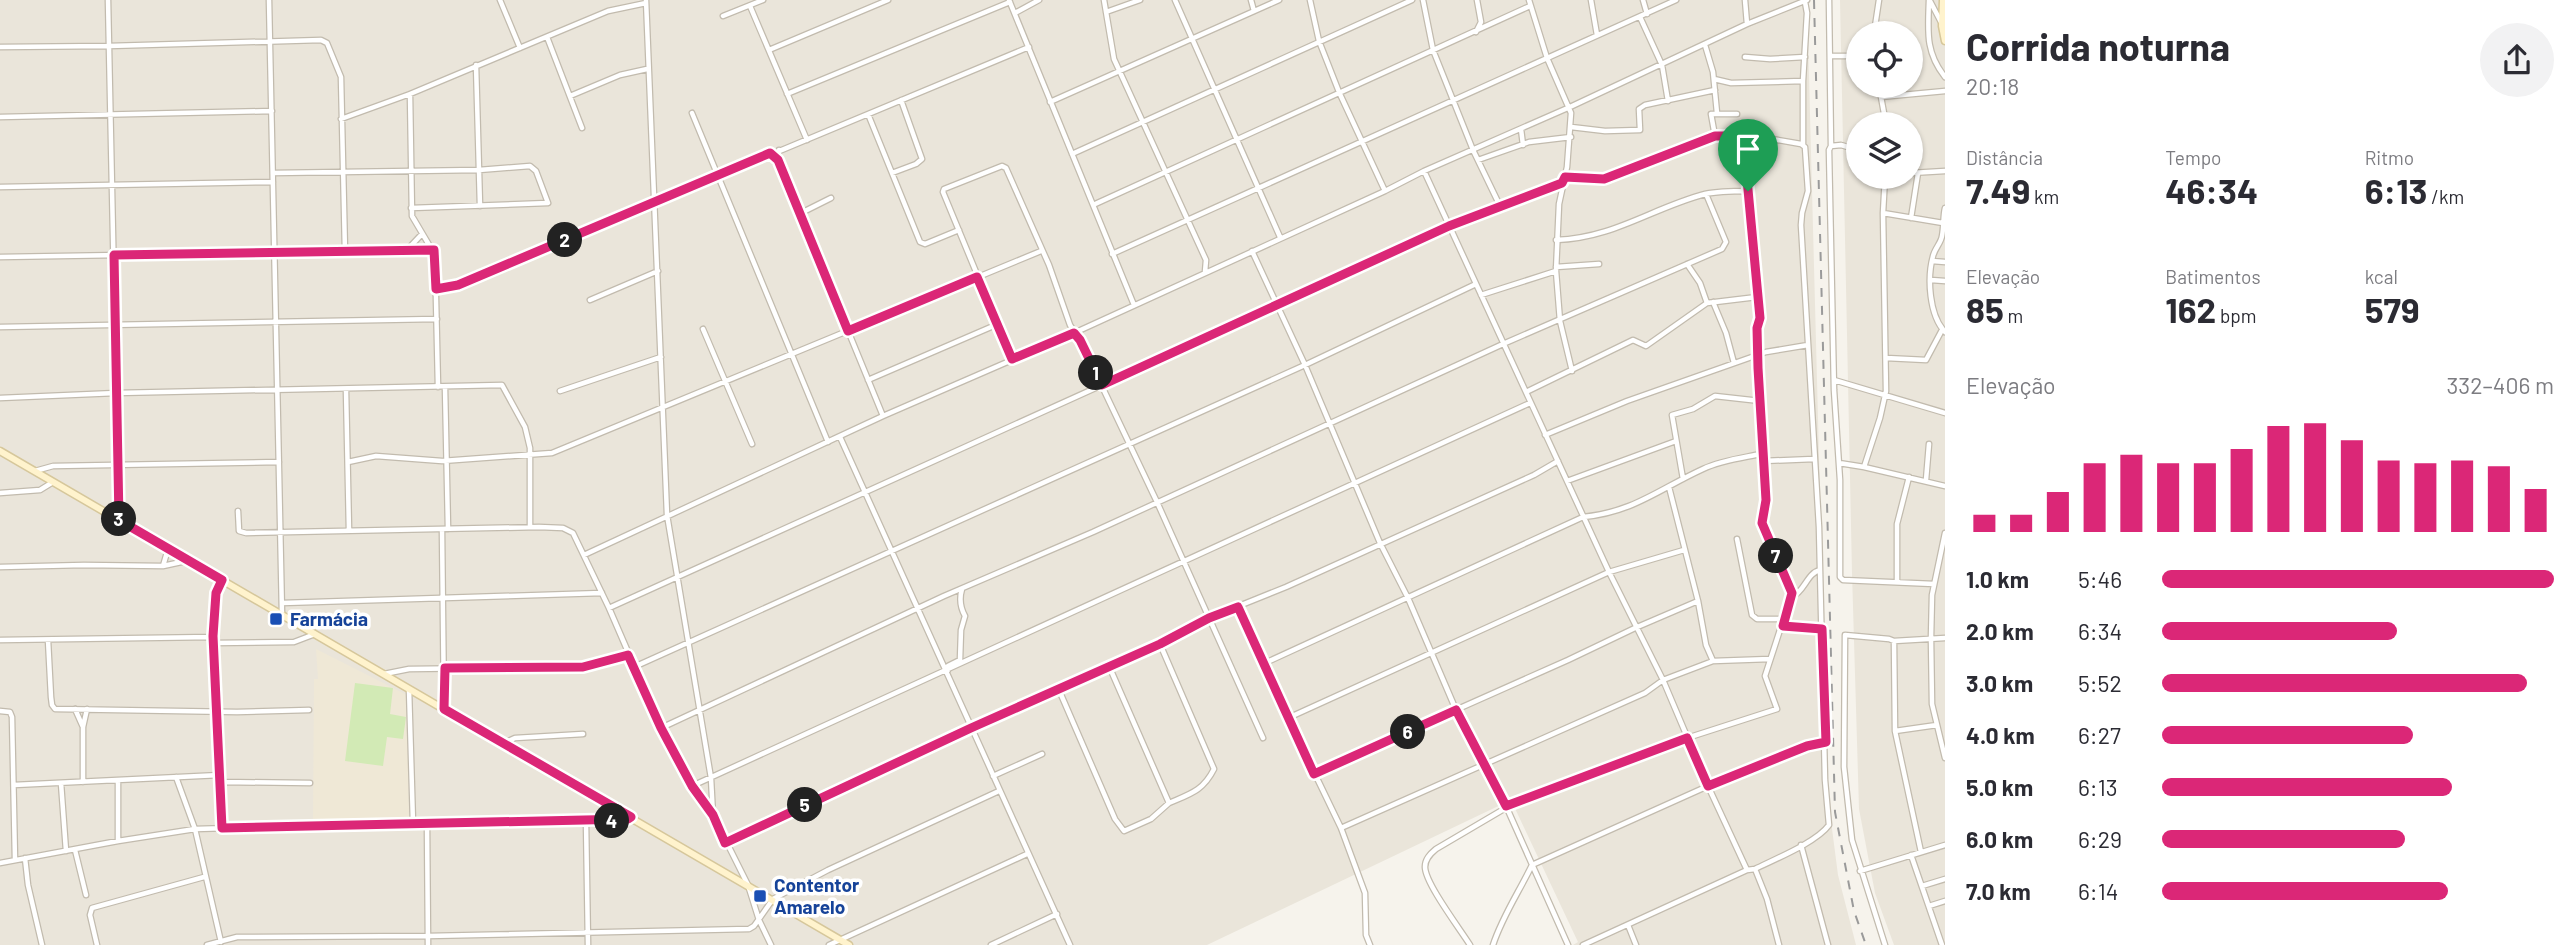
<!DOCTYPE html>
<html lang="pt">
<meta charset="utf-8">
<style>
:root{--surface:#fff;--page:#f2f2f3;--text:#2b2b33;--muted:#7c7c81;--accent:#db2777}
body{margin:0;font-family:Barlow,sans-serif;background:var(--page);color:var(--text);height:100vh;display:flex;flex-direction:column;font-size:26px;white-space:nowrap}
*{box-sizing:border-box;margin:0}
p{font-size:23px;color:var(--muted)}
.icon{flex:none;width:38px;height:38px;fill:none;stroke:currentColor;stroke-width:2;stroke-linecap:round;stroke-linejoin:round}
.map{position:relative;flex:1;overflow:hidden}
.side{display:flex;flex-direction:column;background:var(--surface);width:630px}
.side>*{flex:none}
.fabs{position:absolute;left:1846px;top:21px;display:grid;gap:14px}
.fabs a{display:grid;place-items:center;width:77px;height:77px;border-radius:50%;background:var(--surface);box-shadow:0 2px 5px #0004;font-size:35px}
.pin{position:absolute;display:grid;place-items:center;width:60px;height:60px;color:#fff;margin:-72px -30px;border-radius:50% 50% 50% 0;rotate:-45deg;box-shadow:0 0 7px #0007}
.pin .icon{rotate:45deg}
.km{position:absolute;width:35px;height:35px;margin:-18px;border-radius:50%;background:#222;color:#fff;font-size:19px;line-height:35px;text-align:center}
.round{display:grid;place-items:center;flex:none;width:74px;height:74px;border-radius:37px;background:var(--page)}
.summary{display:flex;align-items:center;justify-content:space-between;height:119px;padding:0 21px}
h1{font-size:38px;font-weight:700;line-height:52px}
.stats{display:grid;grid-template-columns:repeat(3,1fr);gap:10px;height:119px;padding:7px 21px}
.stats div{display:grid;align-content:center}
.stats b{font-size:35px;font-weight:700}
.stats small{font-size:19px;font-weight:400}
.stats p{font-size:19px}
.chart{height:196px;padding:14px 21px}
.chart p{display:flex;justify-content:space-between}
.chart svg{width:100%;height:126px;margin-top:7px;stroke:var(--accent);stroke-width:6}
ul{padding:0 21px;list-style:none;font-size:23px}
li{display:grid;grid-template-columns:112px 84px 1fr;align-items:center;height:52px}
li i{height:18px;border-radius:9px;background:var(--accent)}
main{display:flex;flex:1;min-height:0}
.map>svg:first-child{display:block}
</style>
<main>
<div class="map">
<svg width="1945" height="945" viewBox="0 0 1945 945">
<rect width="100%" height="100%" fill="#f6f3ec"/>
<!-- residential -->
<path fill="#eae5da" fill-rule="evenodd" d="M 0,0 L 1807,0 L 1828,798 L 1838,875 L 1856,945 L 1573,945 L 1578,942 L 1511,800 L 1207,945 L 0,945 Z
M 1840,0 L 1945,0 L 1945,945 L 1894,945 L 1875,893 L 1859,809 L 1852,573 ZM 1858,33 L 1911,33 L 1911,86 L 1858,86 ZM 1858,124 L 1911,124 L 1911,177 L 1858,177 Z"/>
<!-- education -->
<path fill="#efe8d6" d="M 316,649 L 407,695 L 409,818 L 313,820 L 314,679 L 318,679 Z"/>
<!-- green -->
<path fill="#d2eab5" d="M 355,683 L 393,688 L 390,714 L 406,717 L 403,739 L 387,737 L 383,766 L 345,761 Z"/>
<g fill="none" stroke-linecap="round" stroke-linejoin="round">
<!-- street casing -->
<g stroke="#c2bbae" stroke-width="7">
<path id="street" d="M 108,0 L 119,520
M 269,0 L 282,614
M 500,0 L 520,48
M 646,0 L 667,515 L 711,778 L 713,815
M 1009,0 L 1134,305
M 1104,0 L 1114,59 L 1206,260 L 1205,272
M 1175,0 L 1280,237
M 1251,0 L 1254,11
M 1310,0 L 1319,41 L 1339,92 L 1385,191
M 1423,0 L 1433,50 L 1473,150 L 1500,206
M 1529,0 L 1547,58 L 1571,113 L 1567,167 L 1559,204 L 1556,271 L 1560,321 L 1572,371
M 1591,0 L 1597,35
M 1643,0 L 1647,14
M 1745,0 L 1747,24
M 1829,0 L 1831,146 L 1829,150 L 1834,390 L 1840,480 L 1840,577 L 1843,580 L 1934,584
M 1929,0 C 1928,31 1925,52 1945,77
M 1930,1 L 1942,24
M 750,6 L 807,140
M 1106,12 L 1140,0
M 1015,13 L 1039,0
M 723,16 L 763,0
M 1640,17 L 1662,65 L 1668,101
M 1476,32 L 1481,22 L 1477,0
M 1874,33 L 1879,0
M 547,37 L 582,128
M 1705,45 L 1713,72 L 1717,113
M 0,47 L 109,46 L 321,40 L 327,43 L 341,77 L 345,252
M 769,50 L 888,0
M 1831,56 L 1858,56
M 1745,57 L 1770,59 L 1805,57
M 476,65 L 480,206
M 1714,79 L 1731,83 L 1803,81
M 1879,86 L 1886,124
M 410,94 L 412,216 L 435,255 L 438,387
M 787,94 L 1010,2
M 570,96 L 620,75 L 647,69
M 1881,97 L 1945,91
M 1050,102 L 1279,0
M 692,113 L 828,442
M 868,114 L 920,242 L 925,244 L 959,230
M 0,117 L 272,111
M 341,119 L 410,94 L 608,11 L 646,3
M 1571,127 L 1605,131 L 1640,130 L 1639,109 L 1645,105 L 1715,90
M 1521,129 L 1523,145
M 1715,136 L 1711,114 L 1737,114
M 1803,145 L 1803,81 L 1807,13 L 1805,2
M 1831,146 L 1841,145 L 1858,150
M 779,150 L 778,160 L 883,416
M 1072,154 L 1412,0
M 1478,160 L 1529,142 L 1571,137
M 1424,171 L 1609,572 L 1663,680 L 1708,786 L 1747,870
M 273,173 L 479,170 L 530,166 L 536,171 L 548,203 L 411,208
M 892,173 L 916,164 L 922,159 L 901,100
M 1911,173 L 1945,171
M 1565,177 L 1604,179 L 1715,136 L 1766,138 L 1801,144 L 1805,147 L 1808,191 L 1802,213 L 1801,225 L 1819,527 L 1825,780 L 1829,825 C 1817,842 1775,859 1755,869 L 1747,870 L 1583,945
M 1885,178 L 1892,177
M 0,187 L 273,182
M 1093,205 L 1530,6
M 1945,208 C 1943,216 1944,226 1942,236 C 1941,243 1935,248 1933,256 C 1927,278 1929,315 1945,332
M 801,213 L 831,198
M 1883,213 L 1943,223
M 1911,218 L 1918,173
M 1556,240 C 1614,238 1652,208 1705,194 C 1719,191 1734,191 1748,191
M 406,251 L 422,234
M 1252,251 L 1305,365 L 1380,543 L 1408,598 L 1456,710 L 1506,806 L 1568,945
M 1112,254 L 1676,0
M 0,257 L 434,250
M 1932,261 L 1945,262
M 1687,264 L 1700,283 L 1707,303
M 1556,267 L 1599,264
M 1931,280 L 1945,281
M 436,289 L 458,285 L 1029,47
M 1481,295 L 1556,271
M 590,300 L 658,271
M 1713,302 L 1726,333 L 1734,363
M 0,327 L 437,319
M 703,329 L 752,444
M 1886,358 L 1926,360 L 1942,330
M 1012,359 L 943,192 L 944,189 L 1002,166 L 1006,168 L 1049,265 L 1070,325 L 1080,340 L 1157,502 L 1263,738
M 868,380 L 998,324
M 1834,380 L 1945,413
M 445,387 L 448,529
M 346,390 L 349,531
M 560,391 L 661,357
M 1526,392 L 1633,340 L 1646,346 L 1707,303 L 1757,297
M 0,398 L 116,393 L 502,385 L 525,427 L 530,448 L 530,527
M 1545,435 L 1627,401 L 1766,352 L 1808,345
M 840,437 L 1070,945
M 1763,461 L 1814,459
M 348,462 L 376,456 L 442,461 L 552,453 L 1041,251
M 1839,463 L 1864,467 L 1945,486
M 1864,467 L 1880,418 L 1886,391 L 1883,213 L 1885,177
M 35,471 L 53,466 L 279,462
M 1683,479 L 1672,415 L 1693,409 L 1715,396 L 1760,401
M 1926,480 L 1929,444
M 1567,481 L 1676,441
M 1669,487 L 1698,601 L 1706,645 L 1713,661
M 0,493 L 40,490 L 53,482
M 238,511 L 239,531 L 246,533 L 539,527 L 563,528 L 573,533 L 609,608 L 661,728 L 692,786 L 713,815 L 748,885 L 759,920 L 771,945
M 442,530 L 444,709
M 1945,533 L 1932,595 L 1931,638 L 1932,704 L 1945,758
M 1737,539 L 1752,615 L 1757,619 L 1784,619
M 584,555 L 883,416 L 1074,333 L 1385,191 L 1424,171 L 1570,107 L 1747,24 L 1807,0
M 163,566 L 168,549
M 0,567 L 84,565 L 163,566 L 186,561
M 222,580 L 216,593 L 213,637 L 222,828
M 1897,582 L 1897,524 L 1909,477
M 1792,597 C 1805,591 1807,573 1820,570
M 282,603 L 602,593
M 1238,607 L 1288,718 L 1341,828 L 1365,893 L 1366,935 L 1370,945
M 609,608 L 1332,281 L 1449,226 L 1547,187 L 1562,183
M 1783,626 L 1822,629
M 0,640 L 213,637
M 48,640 L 51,697 L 52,705 L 55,709 L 237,712 L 309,710
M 1894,641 L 1895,731 L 1921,852
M 214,643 L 294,642 L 315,634
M 1265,663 L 1583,517 C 1634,512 1659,489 1703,469 C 1722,460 1742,458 1761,454
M 1109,666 L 1169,803 C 1190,794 1203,791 1214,769 L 1160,644
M 634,667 L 1305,365 L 1476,284
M 948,670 L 948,666 L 960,660 L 961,630 L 965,616 C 960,607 959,599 962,589
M 384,674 L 409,669 L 583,667 L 615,660 L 628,655
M 409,689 L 413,823
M 1059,690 L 1115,819 L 1124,831 L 1151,819 L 1169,803
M 75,709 L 83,727
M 0,711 L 10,712 L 12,717 L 15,860
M 1288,718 L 1609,572 L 1684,550
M 661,728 L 944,596 L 1093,532 L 1503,344 L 1722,249 L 1726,242 L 1706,194
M 1895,731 L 1937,725
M 504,743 L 515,738 L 583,734
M 1314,773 L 1568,660 L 1635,628 L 1698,601
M 993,776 L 1042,754
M 176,777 L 195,829 L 221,942
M 83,782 L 83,727 L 87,709
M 221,782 L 310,783
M 61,783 L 66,851
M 14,785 L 220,775
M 692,786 L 1530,403
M 586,821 L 588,945
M 427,823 L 428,945
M 1341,828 L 1645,693 L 1663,680 L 1713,661 L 1770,659
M 118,841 L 118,780
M 725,843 L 971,728 L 1160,644 L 1209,618 L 1286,587 L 1534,475 L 1558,461
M 1801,845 L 1828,945
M 75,850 L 86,895
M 1911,855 L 1942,945
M 25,858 L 28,885 L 42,945
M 0,863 L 118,841 L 195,829 L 330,825 L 613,821 L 630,818
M 1755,869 L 1767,899 L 1779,945
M 1860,871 L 1945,845
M 1922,886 L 1945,879
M 1929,906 L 1945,901
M 1628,925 L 1636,945
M 97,945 L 90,915 L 92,908 L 204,877
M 207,945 L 237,937 L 428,936 L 749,929 L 754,926 L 773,899 L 828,870 L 999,791
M 829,945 L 1027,854
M 991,945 L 1057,914
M 1470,945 C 1460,929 1425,883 1425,867 C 1425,859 1430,854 1436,849 L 1521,799 L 1599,773 L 1687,738 L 1777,709 L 1765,676 L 1792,593 L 1762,523 L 1766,500 L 1758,368 L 1757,328 L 1760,318 L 1747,179 L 1739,165 L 1737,136
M 1493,945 C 1502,917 1519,892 1532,865 L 1708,786 L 1807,746 L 1826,742
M 1885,945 L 1852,840 L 1844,767 L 1845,635 L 1889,639 L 1894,641 L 1945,638"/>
</g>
<!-- secondary casing -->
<g stroke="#d6c79b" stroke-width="9">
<path id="secondary" d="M 1943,0 L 1942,26 L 1945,41
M 0,451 L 849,945"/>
</g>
<!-- street -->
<use href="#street" stroke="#fff" stroke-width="4.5"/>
<!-- secondary -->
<use href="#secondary" stroke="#fff3cd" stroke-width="6"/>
<!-- rail -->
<path stroke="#9a9a9a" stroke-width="2" stroke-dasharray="9 9" stroke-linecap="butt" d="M 1814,0 L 1835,812 L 1854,911 L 1866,945"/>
</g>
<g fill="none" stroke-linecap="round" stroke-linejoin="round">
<!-- route casing -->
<g stroke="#fff" stroke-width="14">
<path id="route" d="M 1715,136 L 1737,136 L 1739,165 L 1747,179 L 1760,318 L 1757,328 L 1758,368 L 1766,500 L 1762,523 L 1792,593 L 1783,626 L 1822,629 L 1826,742 L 1807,746 L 1708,786 L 1687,738 L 1506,806 L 1456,710 L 1314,774 L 1238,607 L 1209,618 L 1160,644 L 971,728 L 725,843 L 713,815 L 692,786 L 661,728 L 628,655 L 583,667 L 445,668 L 444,709 L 631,817 L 628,819 L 222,828 L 213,636 L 216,593 L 222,580 L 119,520 L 114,255 L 434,250 L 436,289 L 458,285 L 770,153 L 778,160 L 848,331 L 977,277 L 1012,359 L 1074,333 L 1080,340 L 1102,385 L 1449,226 L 1562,183 L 1565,177 L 1604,179 Z"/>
</g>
<!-- route -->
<use href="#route" stroke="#db2777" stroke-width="9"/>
</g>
<!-- markers -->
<g fill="#1a4fb4" stroke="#fff" stroke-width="2.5">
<rect x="269" y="612" width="14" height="14" rx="3.5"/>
<rect x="753" y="889" width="14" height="14" rx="3.5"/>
</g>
<g text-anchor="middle" stroke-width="7" stroke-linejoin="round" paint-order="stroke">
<!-- transit labels -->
<g font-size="19" font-weight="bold" fill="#164399" stroke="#fff" text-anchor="start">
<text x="290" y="626">Farmácia</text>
<text x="774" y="892">Contentor<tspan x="774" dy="22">Amarelo</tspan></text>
</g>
</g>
</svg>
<div class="fabs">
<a><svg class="icon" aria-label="locate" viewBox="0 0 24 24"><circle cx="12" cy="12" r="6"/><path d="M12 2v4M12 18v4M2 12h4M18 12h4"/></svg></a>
<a><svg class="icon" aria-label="layers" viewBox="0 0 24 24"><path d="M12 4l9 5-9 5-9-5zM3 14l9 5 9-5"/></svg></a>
</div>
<div class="pin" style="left:1748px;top:191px;background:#1e9e55"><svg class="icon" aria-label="arrive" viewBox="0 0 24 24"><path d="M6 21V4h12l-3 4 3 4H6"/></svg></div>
<b class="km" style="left:1096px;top:373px">1</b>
<b class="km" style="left:565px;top:240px">2</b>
<b class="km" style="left:119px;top:519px">3</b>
<b class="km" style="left:612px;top:821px">4</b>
<b class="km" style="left:805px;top:805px">5</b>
<b class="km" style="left:1408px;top:732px">6</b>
<b class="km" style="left:1776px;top:556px">7</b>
</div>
<section class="side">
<div class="summary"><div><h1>Corrida noturna</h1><p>20:18</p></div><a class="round"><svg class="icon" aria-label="share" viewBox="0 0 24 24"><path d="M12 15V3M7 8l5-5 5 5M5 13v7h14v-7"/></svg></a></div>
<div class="stats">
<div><p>Distância</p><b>7.49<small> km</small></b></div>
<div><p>Tempo</p><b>46:34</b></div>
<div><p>Ritmo</p><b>6:13<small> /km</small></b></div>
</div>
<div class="stats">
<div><p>Elevação</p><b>85<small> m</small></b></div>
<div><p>Batimentos</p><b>162<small> bpm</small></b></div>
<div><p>kcal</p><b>579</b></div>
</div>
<div class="chart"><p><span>Elevação</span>332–406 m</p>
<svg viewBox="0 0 160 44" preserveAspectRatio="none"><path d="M5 44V38M15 44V38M25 44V30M35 44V20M45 44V17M55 44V20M65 44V20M75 44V15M85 44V7M95 44V6M105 44V12M115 44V19M125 44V20M135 44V19M145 44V21M155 44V29"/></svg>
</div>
<ul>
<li><b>1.0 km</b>5:46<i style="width:100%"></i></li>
<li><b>2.0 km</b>6:34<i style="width:60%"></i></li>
<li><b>3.0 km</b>5:52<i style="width:93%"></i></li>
<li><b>4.0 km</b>6:27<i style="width:64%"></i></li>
<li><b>5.0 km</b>6:13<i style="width:74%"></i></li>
<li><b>6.0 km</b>6:29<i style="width:62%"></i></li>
<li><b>7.0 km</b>6:14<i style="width:73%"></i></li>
</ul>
</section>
</main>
